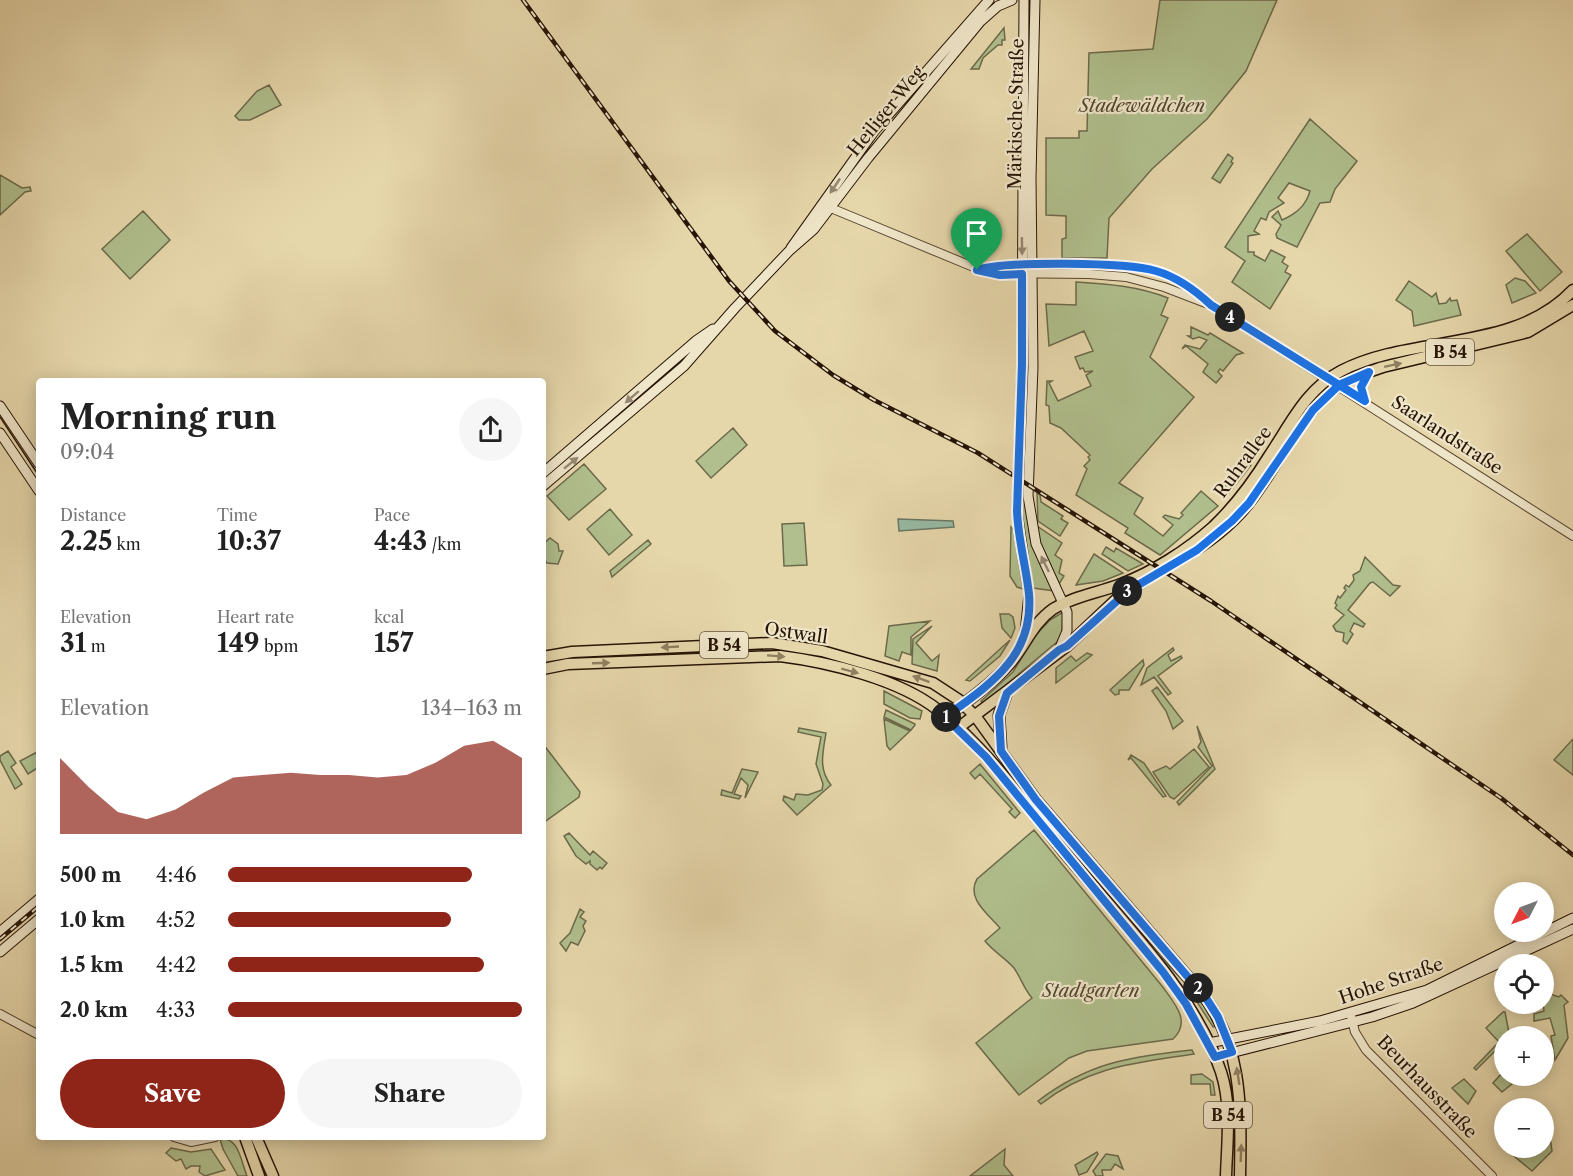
<!DOCTYPE html>
<meta charset="utf-8">
<style>
:root{--surface:#fff;--page:#f6f6f6;--text:#222;--muted:#767676;--accent:#8f2418}
body{margin:0;font-family:"Libre Caslon Text",serif;background:var(--page);color:var(--text);height:100vh;display:flex;flex-direction:column;font-size:22px;white-space:nowrap}
*{box-sizing:border-box;margin:0}
p{font-size:20px;color:var(--muted)}
.icon{flex:none;width:33px;height:33px;fill:none;stroke:currentColor;stroke-width:2;stroke-linecap:round;stroke-linejoin:round}
.map{position:relative;flex:1;overflow:hidden}
.panel{position:absolute;left:36px;top:378px;width:510px;height:762px;display:flex;flex-direction:column;background:var(--surface);border-radius:6px;box-shadow:0 3px 15px #0003}
.panel>*{flex:none}
.needle{width:39px;rotate:228deg}
.controls{position:absolute;left:1494px;top:882px;display:grid;gap:12px}
.controls a{display:grid;place-items:center;width:60px;height:60px;border-radius:50%;background:var(--surface);box-shadow:0 3px 15px #0003;font-size:30px}
.pin{position:absolute;display:grid;place-items:center;width:51px;height:51px;color:#fff;margin:-62px -26px;border-radius:50% 50% 50% 0;rotate:-45deg;box-shadow:0 0 6px #0007}
.pin .icon{rotate:45deg}
.km{position:absolute;width:30px;height:30px;margin:-15px;border-radius:50%;background:#222;color:#fff;font-size:16px;line-height:30px;text-align:center}
.round{display:grid;place-items:center;flex:none;width:63px;height:63px;border-radius:32px;background:var(--page)}
.headline{display:flex;align-items:center;justify-content:space-between;height:102px;padding:0 24px}
h1{font-size:33px;font-weight:700;line-height:45px}
.metrics{display:grid;grid-template-columns:repeat(3,1fr);gap:9px;height:102px;padding:6px 24px}
.metrics div{display:grid;align-content:center}
.metrics b{font-size:26px;font-weight:700}
.metrics small{font-size:16px;font-weight:400}
.metrics p{font-size:16px}
.chart{height:168px;padding:12px 24px}
.chart p{display:flex;justify-content:space-between}
.chart svg{width:100%;height:108px;margin-top:6px;fill:var(--accent);opacity:.7}
.button{display:flex;gap:12px;margin-top:auto;padding:12px 24px}
.button a{flex:1;height:69px;border-radius:36px;background:var(--accent);color:#fff;font-size:24px;font-weight:700;line-height:69px;text-align:center}
.button a+a{background:var(--page);color:var(--text)}
ul{padding:0 24px;list-style:none;font-size:20px}
li{display:grid;grid-template-columns:96px 72px 1fr;align-items:center;height:45px}
li i{height:15px;border-radius:8px;background:var(--accent)}
.map>svg:first-child{display:block}
</style>
<div class="map">
<svg width="1573" height="1176" viewBox="0 0 1573 1176">
<rect width="100%" height="100%" fill="#e6d7ab"/>
<filter id="stains"><feTurbulence type="fractalNoise" baseFrequency=".00333" numOctaves="4"/><feColorMatrix values="0 0 0 0 .2 0 0 0 0 .09 0 0 0 0 .02 0 0 0 .5 -.17"/></filter>
<radialGradient id="worn" r=".72"><stop offset=".6" stop-color="#630" stop-opacity="0"/><stop offset="1" stop-color="#630" stop-opacity=".3"/></radialGradient>
<!-- green -->
<path fill="#b0bf8d" stroke="#6c6a4a" stroke-width="1.5" d="M 1160,0 L 1277,0 L 1246,71 L 1207,119 L 1152,169 L 1109,218 L 1107,258 L 1062,258 L 1062,239 L 1066,238 L 1066,216 L 1046,215 L 1046,138 L 1079,138 L 1079,131 L 1087,131 L 1089,53 L 1153,49 Z
M 1004,28 L 1005,40 L 1002,40 L 1002,45 L 998,45 L 983,58 L 979,69 L 971,69 Z
M 269,85 L 281,105 L 250,120 L 239,120 L 235,116 L 257,91 Z
M 1310,119 L 1357,161 L 1335,189 L 1330,202 L 1320,203 L 1297,247 L 1277,238 L 1276,234 L 1281,225 L 1272,217 L 1278,211 L 1282,220 C 1296,214 1306,206 1310,191 L 1289,183 L 1278,198 L 1284,203 L 1269,212 L 1266,220 L 1261,218 L 1254,231 L 1259,234 L 1248,236 L 1248,252 L 1254,252 L 1254,255 L 1265,261 L 1271,250 L 1285,257 L 1282,262 L 1288,266 L 1285,272 L 1291,275 L 1270,309 L 1232,282 L 1245,261 L 1225,247 Z
M 1228,154 L 1233,158 L 1231,162 L 1233,163 L 1220,183 L 1212,178 Z
M 0,175 L 22,188 L 30,187 L 31,191 L 25,192 L 0,215 Z
M 143,211 L 170,240 L 130,279 L 102,249 Z
M 1527,234 L 1562,272 L 1540,291 L 1506,251 Z
M 1515,278 L 1525,281 L 1536,293 L 1512,303 L 1506,285 Z
M 1409,281 L 1432,297 L 1436,293 L 1439,304 L 1446,303 L 1450,298 L 1451,301 L 1457,300 L 1461,315 L 1414,326 L 1412,311 L 1396,300 Z
M 1076,282 C 1108,284 1138,286 1168,298 L 1161,315 L 1168,318 L 1150,357 L 1194,397 L 1119,483 L 1143,498 L 1134,514 L 1163,536 L 1173,525 L 1163,517 L 1165,515 L 1179,519 L 1183,515 L 1181,513 L 1201,491 L 1218,506 L 1160,555 L 1125,533 L 1128,528 L 1076,495 L 1087,469 L 1084,466 L 1090,460 L 1088,457 L 1090,455 L 1061,428 L 1050,423 L 1049,406 L 1046,405 L 1047,381 L 1052,381 L 1049,383 L 1058,401 L 1091,386 L 1086,375 L 1093,371 L 1085,372 L 1083,368 L 1080,369 L 1075,357 L 1093,351 L 1084,331 L 1049,346 L 1046,304 L 1076,305 Z
M 1191,327 L 1208,335 L 1210,333 L 1243,353 L 1236,355 L 1223,371 L 1220,369 L 1218,372 L 1222,376 L 1216,383 L 1203,372 L 1208,364 L 1186,346 L 1182,349 L 1185,345 L 1200,349 L 1207,340 L 1199,337 L 1193,339 L 1188,336 L 1191,336 Z
M 733,428 L 747,445 L 711,478 L 696,461 Z
M 1250,460 L 1251,465 L 1227,496 L 1221,491 Z
M 584,464 L 606,489 L 569,520 L 547,496 Z
M 1020,483 L 1024,485 L 1030,538 L 1055,591 L 1033,588 L 1023,535 Z
M 1037,493 L 1040,495 L 1041,502 L 1063,516 L 1061,519 L 1068,523 L 1060,536 L 1038,521 Z
M 610,509 L 632,535 L 609,555 L 587,529 Z
M 804,523 L 807,565 L 784,566 L 782,524 Z
M 1037,526 L 1062,543 L 1055,555 L 1062,560 L 1059,573 L 1064,576 L 1059,584 L 1040,546 Z
M 1011,527 L 1013,529 L 1023,589 L 1017,587 L 1010,576 Z
M 550,538 L 558,544 L 559,551 L 563,551 L 558,564 L 547,563 L 543,558 L 543,544 Z
M 648,540 L 651,544 L 612,577 L 610,571 Z
M 1106,547 L 1114,552 L 1116,548 L 1143,564 L 1128,571 L 1102,554 Z
M 1094,554 L 1123,573 L 1103,581 L 1076,585 Z
M 1365,557 L 1393,585 L 1400,586 L 1390,596 L 1373,582 L 1370,583 L 1348,610 L 1365,624 L 1363,627 L 1354,623 L 1350,631 L 1353,634 L 1347,644 L 1343,641 L 1344,633 L 1336,631 L 1333,626 L 1344,615 L 1335,608 L 1337,605 L 1335,603 L 1338,596 L 1340,598 L 1346,590 L 1344,588 L 1346,585 L 1349,587 L 1354,580 L 1353,575 L 1360,571 Z
M 1063,612 L 1062,633 L 1057,642 L 983,704 L 981,701 L 1013,672 L 1035,636 L 1050,620 Z
M 1000,614 L 1009,614 L 1013,617 L 1015,628 L 1011,638 L 1002,628 Z
M 930,621 L 911,637 L 911,655 L 902,652 L 899,661 L 885,656 L 889,626 Z
M 932,626 L 916,643 L 932,661 L 939,655 L 937,671 L 912,664 L 913,639 Z
M 1010,640 L 1000,656 L 970,681 L 966,680 Z
M 1173,648 L 1174,650 L 1168,655 L 1171,661 L 1181,656 L 1182,658 L 1158,676 L 1171,693 L 1168,695 L 1154,677 L 1141,685 L 1147,668 Z
M 721,650 L 721,652 L 574,659 L 543,664 L 543,662 L 562,658 Z
M 1087,653 L 1092,655 L 1056,683 L 1056,668 L 1071,656 L 1076,661 Z
M 1143,660 L 1144,665 L 1129,690 L 1119,690 L 1119,694 L 1115,695 L 1110,690 Z
M 1157,687 L 1183,721 L 1173,729 L 1166,711 L 1152,691 Z
M 884,691 L 922,711 L 920,719 L 910,718 L 884,704 Z
M 886,710 L 915,724 L 915,725 L 911,730 L 884,717 Z
M 884,719 L 910,731 L 890,750 L 887,746 Z
M 1197,726 L 1215,769 L 1179,805 L 1177,802 L 1212,766 L 1198,747 L 1201,742 Z
M 799,728 L 826,733 C 823,752 818,769 831,785 L 797,815 L 783,800 L 784,796 L 794,800 L 796,794 L 808,795 L 822,790 L 823,784 L 816,764 L 821,737 L 798,732 Z
M 1573,739 L 1573,775 L 1554,760 Z
M 543,744 L 580,792 L 579,797 L 543,823 Z
M 1194,749 L 1209,767 L 1174,799 L 1170,797 L 1153,772 L 1166,766 L 1170,769 Z
M 8,751 L 16,763 L 11,767 L 22,784 L 15,789 L 0,760 L 0,756 Z
M 39,751 L 39,767 L 28,774 L 20,761 Z
M 1131,755 L 1144,763 L 1166,796 L 1163,797 L 1131,758 L 1128,760 Z
M 980,764 L 1020,813 L 1015,818 L 1009,812 L 1012,809 L 980,774 L 975,779 L 970,773 Z
M 742,769 L 758,772 L 745,798 L 748,785 L 741,778 L 734,794 L 741,796 L 739,799 L 721,795 L 722,790 L 732,793 Z
M 1050,822 L 1134,925 L 1132,926 L 1048,824 Z
M 1034,830 L 1162,986 C 1174,1003 1192,1021 1173,1039 L 1087,1051 L 1069,1058 L 1019,1095 L 976,1043 L 1032,998 C 1024,989 1021,978 1014,968 C 1005,958 993,951 985,941 L 1000,928 C 987,913 966,898 977,879 Z
M 569,833 L 590,855 L 593,851 L 607,863 L 602,869 L 600,867 L 597,870 L 590,864 L 590,861 L 586,864 L 576,856 L 564,836 Z
M 580,909 L 584,912 L 580,917 L 586,921 L 583,926 L 585,931 L 578,945 L 571,942 L 566,951 L 560,943 L 570,933 Z
M 1138,928 L 1203,1003 L 1218,1026 L 1213,1027 L 1185,983 L 1135,930 Z
M 1544,992 L 1559,997 L 1561,995 L 1568,1002 L 1564,1005 L 1568,1038 L 1555,1060 L 1551,1036 L 1555,1035 L 1550,1018 L 1534,1021 L 1534,1014 L 1544,1011 L 1543,1004 L 1546,1003 Z
M 1503,1012 L 1505,1012 L 1509,1033 L 1504,1036 L 1504,1052 L 1498,1048 L 1476,1070 L 1474,1068 L 1499,1042 L 1486,1028 Z
M 1192,1050 L 1194,1054 C 1136,1063 1089,1066 1041,1104 L 1038,1101 C 1089,1062 1130,1057 1192,1050 Z
M 1504,1071 L 1504,1076 L 1519,1076 L 1518,1079 L 1502,1092 L 1493,1083 Z
M 1202,1074 L 1213,1082 L 1215,1095 L 1211,1095 L 1210,1084 L 1191,1084 L 1191,1075 Z
M 1464,1079 L 1476,1091 L 1468,1104 L 1452,1088 Z
M 1544,1129 L 1549,1130 L 1552,1151 L 1532,1171 L 1503,1147 L 1544,1148 Z
M 220,1139 C 239,1136 241,1162 247,1176 L 238,1176 L 223,1149 Z
M 171,1148 L 191,1152 L 211,1149 L 225,1170 L 205,1176 L 199,1172 L 200,1166 L 191,1166 L 186,1169 L 181,1159 L 176,1161 L 166,1153 Z
M 1005,1149 L 1004,1165 L 1013,1176 L 970,1176 Z
M 1097,1152 L 1098,1154 L 1087,1172 L 1079,1175 L 1075,1165 Z
M 1106,1154 L 1118,1156 L 1123,1169 L 1115,1164 L 1111,1170 L 1102,1170 L 1103,1176 L 1096,1176 L 1093,1171 Z"/>
<!-- water -->
<path fill="#97baa3" stroke="#6a7864" stroke-width="1.5" d="M 898,519 L 953,521 L 954,527 L 899,531 Z"/>
<g fill="none" stroke-linecap="round" stroke-linejoin="round">
<!-- tertiary casing -->
<g stroke="#57452f" stroke-width="10">
<path id="tertiary" d="M 826,206 L 988,273 L 1089,274 L 1126,277 L 1164,287 L 1211,305 L 1573,536
M 979,269 C 1017,262 1122,260 1158,272 C 1176,278 1194,290 1208,303
M 1365,401 L 1361,387 L 1369,372
M 0,1014 L 39,1035
M 1351,1016 L 1355,1032 L 1366,1050 L 1492,1176
M 174,1137 L 191,1142 L 215,1137"/>
</g>
<!-- secondary casing -->
<g stroke="#271406" stroke-width="11">
<path id="secondary" d="M 1024,0 L 1022,364 L 1017,511 L 1029,594 L 1024,641
M 1035,0 L 1031,178 L 1033,367 L 1028,496 L 1036,544 L 1067,612 L 1067,631 L 1059,650
M 791,248 L 875,130 L 989,0
M 0,406 L 39,464
M 0,433 L 39,491
M 543,473 L 697,340 L 713,329
M 543,486 L 684,366 L 735,308 L 790,250 L 814,229 L 868,158 L 980,22 L 998,6 L 1012,0
M 0,932 L 39,899
M 0,952 L 39,919
M 1209,1043 L 1320,1021 L 1427,990 L 1573,918
M 1215,1057 L 1372,1017 L 1413,1003 L 1573,929"/>
</g>
<!-- primary casing -->
<g stroke="#271406" stroke-width="13">
<path id="primary" d="M 1177,561 C 1204,546 1229,528 1248,504 C 1277,468 1302,408 1341,384 C 1354,376 1368,372 1383,367 L 1528,332 L 1573,305
M 543,657 L 572,652 L 772,643 L 822,651 L 933,683 L 959,700 L 976,717 L 1036,800 L 1199,990 C 1244,1045 1241,1109 1240,1176
M 543,669 L 568,664 L 780,656 C 828,662 899,679 938,710 C 987,749 1025,803 1064,852 C 1117,916 1195,993 1221,1072 C 1232,1106 1227,1142 1226,1176
M 945,717 C 968,701 993,683 1011,662 C 1026,644 1033,623 1053,609 C 1074,596 1098,593 1121,584 C 1153,572 1187,550 1213,527 C 1235,506 1253,482 1269,456 C 1290,425 1306,389 1341,371 C 1412,334 1514,353 1573,290
M 958,728 L 1067,646 L 1118,598 L 1148,578
M 1001,747 L 999,715 L 1006,695
M 245,1137 L 259,1176
M 256,1137 L 273,1176"/>
</g>
<!-- tertiary -->
<use href="#tertiary" stroke="#efe5c8" stroke-width="8"/>
<!-- secondary -->
<use href="#secondary" stroke="#efe5c8" stroke-width="9"/>
<!-- primary -->
<use href="#primary" stroke="#e6d7ab" stroke-width="10"/>
<!-- tram -->
<path stroke="#271406" stroke-width="1.5" d="M 0,417 L 39,476"/>
<!-- rail casing -->
<g stroke="#271406" stroke-width="4.5">
<path id="rail" d="M 523,0 L 729,281 L 775,331 L 833,375 L 874,400 L 978,453 L 1211,601 L 1501,798 L 1573,855
M 0,939 L 39,906"/>
</g>
<!-- rail -->
<use href="#rail" stroke="#efe5c8" stroke-width="2" stroke-dasharray="7" stroke-linecap="butt"/>
</g>
<!-- one-way arrows -->
<defs><path id="oneway-solid" d="M-6-.8H1V-3.2L6.5 0L1 3.2V.8H-6Z" transform="scale(1.5)"/></defs>
<g fill="#958771">
<use href="#oneway-solid" transform="translate(835 186) rotate(124)"/>
<use href="#oneway-solid" transform="translate(1022 246) rotate(89)"/>
<use href="#oneway-solid" transform="translate(632 397) rotate(139)"/>
<use href="#oneway-solid" transform="translate(571 463) rotate(-39)"/>
<use href="#oneway-solid" transform="translate(1045 564) rotate(-116)"/>
</g>
<g fill="#907f61">
<use href="#oneway-solid" transform="translate(1393 365) rotate(-12)"/>
<use href="#oneway-solid" transform="translate(670 647) rotate(177)"/>
<use href="#oneway-solid" transform="translate(776 656) rotate(4)"/>
<use href="#oneway-solid" transform="translate(601 663) rotate(-2)"/>
<use href="#oneway-solid" transform="translate(850 671) rotate(15)"/>
<use href="#oneway-solid" transform="translate(921 679) rotate(-160)"/>
<use href="#oneway-solid" transform="translate(1238 1076) rotate(-99)"/>
<use href="#oneway-solid" transform="translate(1241 1153) rotate(-88)"/>
</g>
<g fill="none" stroke-linecap="round" stroke-linejoin="round">
<!-- route casing -->
<g stroke="#fff" stroke-width="12">
<path id="route" d="M 977,270 L 1000,275 L 1022,274 L 1022,364 L 1017,511 C 1018,539 1026,566 1029,594 C 1034,656 991,684 945,717 L 986,757 L 1163,972 L 1186,1004 L 1215,1057 L 1232,1052 L 1218,1017 L 1206,998 L 1036,800 L 1001,751 L 999,716 L 1007,693 L 1059,650 L 1067,646 L 1128,591 L 1197,550 L 1232,521 L 1249,503 L 1313,410 L 1339,385 L 1365,401 L 1361,387 L 1369,372 L 1339,385 L 1211,305 C 1196,291 1177,277 1156,271 C 1126,262 1006,261 977,270"/>
</g>
<!-- route -->
<use href="#route" stroke="#1a73e8" stroke-width="8"/>
</g>
<g text-anchor="middle" stroke-width="4.5" stroke-linejoin="round" paint-order="stroke">
<!-- shield labels -->
<g fill="#efe5c8" stroke="#635340" stroke-width="1.5">
<rect x="1426" y="339" width="48" height="26" rx="4.5"/>
<rect x="700" y="632" width="48" height="26" rx="4.5"/>
<rect x="1204" y="1102" width="48" height="26" rx="4.5"/>
</g>
<g font-size="16" font-weight="bold" fill="#271406">
<text x="1450" y="358">B 54</text>
<text x="724" y="651">B 54</text>
<text x="1228" y="1121">B 54</text>
</g>
<!-- park labels -->
<g font-size="18" font-style="italic" fill="#50472e" stroke="#efe5c8">
<text x="1142" y="112">Stadewäldchen</text>
<text x="1091" y="997">Stadtgarten</text>
</g>
<!-- street labels -->
<g font-size="18" fill="#271406" stroke="#efe5c8">
<text transform="translate(886 111) rotate(-51)" y="6">Heiliger Weg</text>
<text transform="translate(1016 114) rotate(-89)" y="6">Märkische Straße</text>
<text transform="translate(1447 435) rotate(33)" y="6">Saarlandstraße</text>
<text transform="translate(1243 462) rotate(-54)" y="6">Ruhrallee</text>
<text transform="translate(796 633) rotate(8)" y="6">Ostwall</text>
<text transform="translate(1391 981) rotate(-19)" y="6">Hohe Straße</text>
<text transform="translate(1427 1087) rotate(46)" y="6">Beurhausstraße</text>
</g>
</g>
<rect width="100%" height="100%" filter="url(#stains)"/>
<rect width="100%" height="100%" fill="url(#worn)"/>
</svg>
<div class="controls">
<a><svg class="needle" viewBox="-14 -14 28 28"><path d="M0-13l5 13h-10z" fill="#e53935"/><path d="M0 13l5-13h-10z" fill="#767676"/></svg></a>
<a><svg class="icon" aria-label="locate" viewBox="0 0 24 24"><circle cx="12" cy="12" r="6"/><path d="M12 2v4M12 18v4M2 12h4M18 12h4"/></svg></a>
<a>+</a>
<a>−</a>
</div>
<div class="pin" style="left:977px;top:270px;background:#1e9e55"><svg class="icon" aria-label="arrive" viewBox="0 0 24 24"><path d="M6 21V4h12l-3 4 3 4H6"/></svg></div>
<b class="km" style="left:946px;top:717px">1</b>
<b class="km" style="left:1198px;top:988px">2</b>
<b class="km" style="left:1127px;top:591px">3</b>
<b class="km" style="left:1230px;top:317px">4</b>
<section class="panel">
<div class="headline"><div><h1>Morning run</h1><p>09:04</p></div><a class="round"><svg class="icon" aria-label="share" viewBox="0 0 24 24"><path d="M12 15V3M7 8l5-5 5 5M5 13v7h14v-7"/></svg></a></div>
<div class="metrics">
<div><p>Distance</p><b>2.25<small> km</small></b></div>
<div><p>Time</p><b>10:37</b></div>
<div><p>Pace</p><b>4:43<small> /km</small></b></div>
</div>
<div class="metrics">
<div><p>Elevation</p><b>31<small> m</small></b></div>
<div><p>Heart rate</p><b>149<small> bpm</small></b></div>
<div><p>kcal</p><b>157</b></div>
</div>
<div class="chart"><p><span>Elevation</span>134–163 m</p>
<svg viewBox="0 0 160 44" preserveAspectRatio="none"><path d="M0 44V13L10 25L20 35L30 38L40 34L50 27L60 21L70 20L80 19L90 20L100 20L110 21L120 20L130 15L140 8L150 6L160 13V44z"/></svg>
</div>
<ul>
<li><b>500 m</b>4:46<i style="width:83%"></i></li>
<li><b>1.0 km</b>4:52<i style="width:76%"></i></li>
<li><b>1.5 km</b>4:42<i style="width:87%"></i></li>
<li><b>2.0 km</b>4:33<i style="width:100%"></i></li>
</ul>
<div class="button"><a>Save</a><a>Share</a></div>
</section>
</div>
